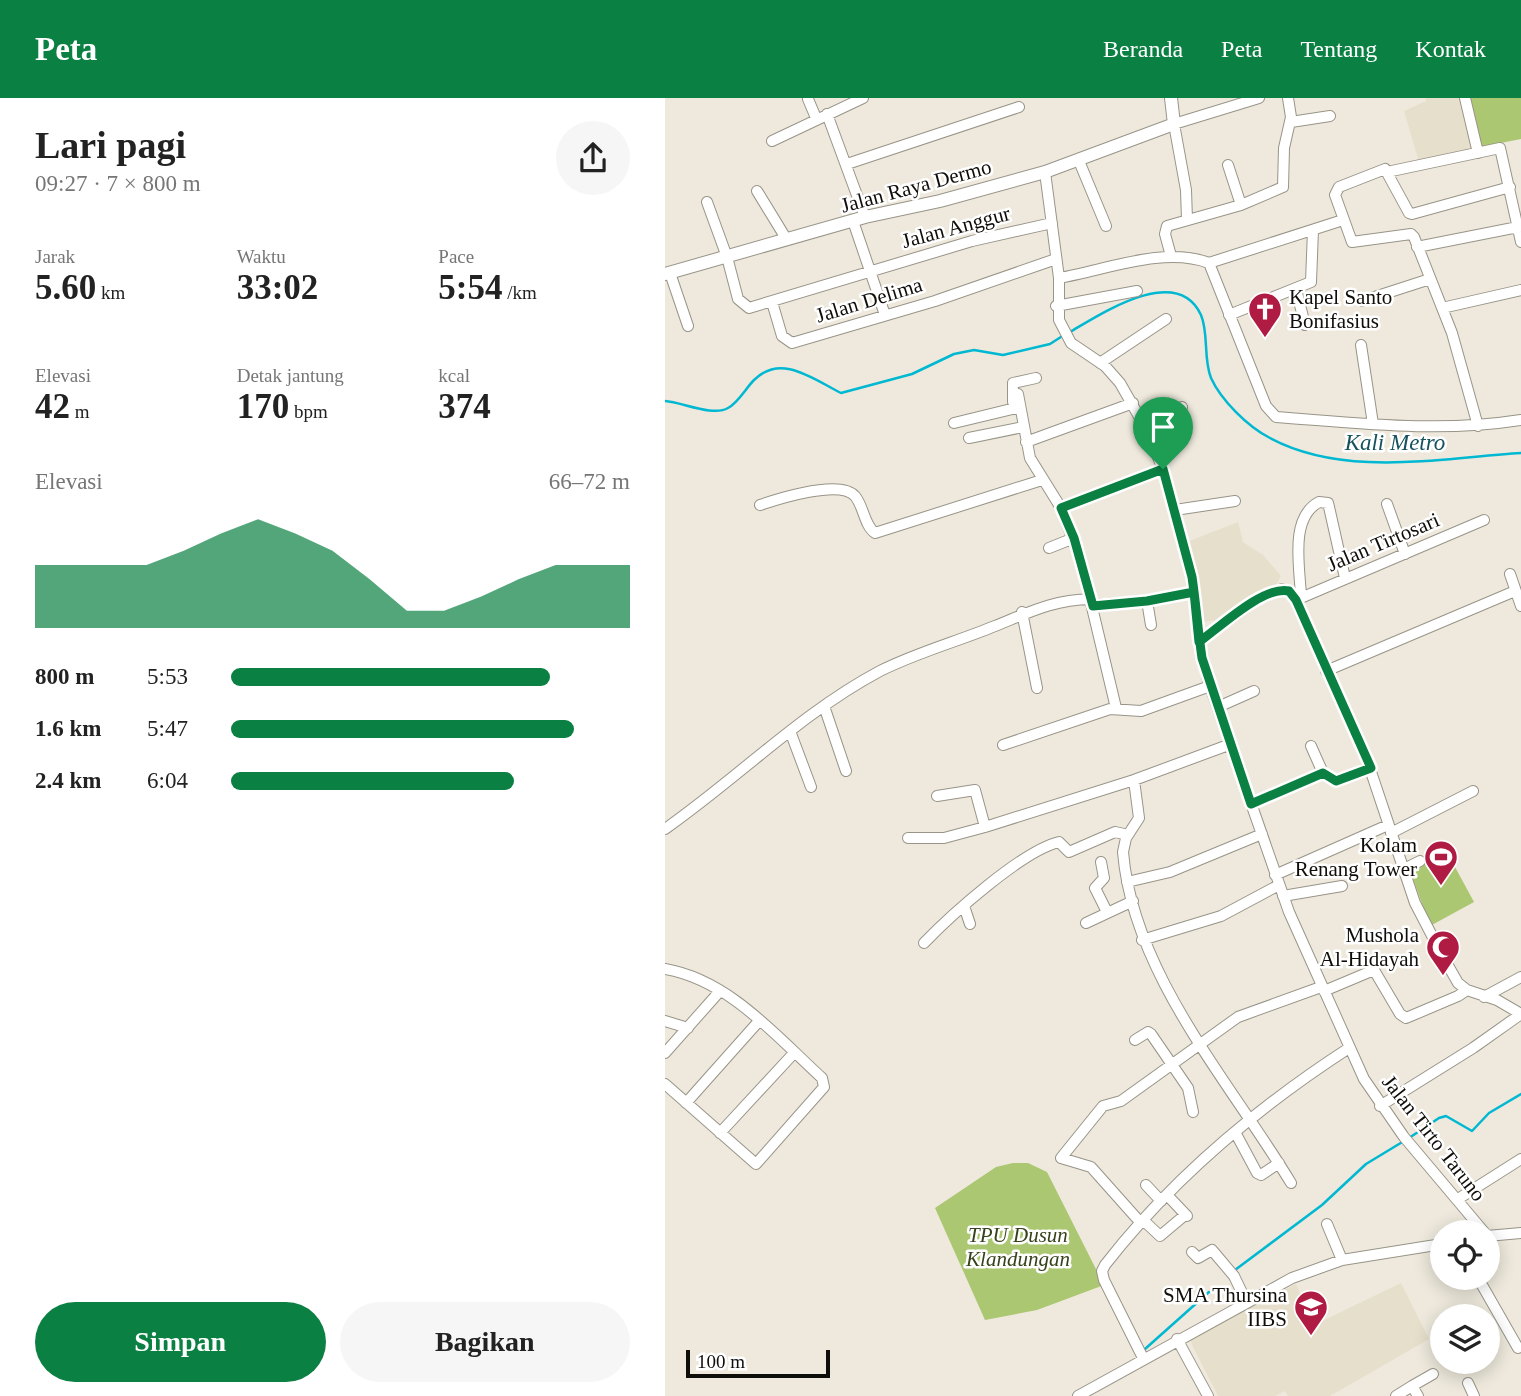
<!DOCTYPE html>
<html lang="id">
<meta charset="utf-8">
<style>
:root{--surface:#fff;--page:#f6f6f6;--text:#222;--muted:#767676;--accent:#0b8043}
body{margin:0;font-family:"Times New Roman",serif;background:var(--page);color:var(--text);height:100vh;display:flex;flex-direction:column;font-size:26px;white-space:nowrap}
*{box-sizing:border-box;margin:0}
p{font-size:23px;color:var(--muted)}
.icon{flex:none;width:38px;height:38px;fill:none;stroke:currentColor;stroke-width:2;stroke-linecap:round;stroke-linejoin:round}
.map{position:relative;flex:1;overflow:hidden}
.details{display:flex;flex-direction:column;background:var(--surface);width:665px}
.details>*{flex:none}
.tools{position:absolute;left:765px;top:1122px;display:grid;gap:14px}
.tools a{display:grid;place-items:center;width:70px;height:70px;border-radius:50%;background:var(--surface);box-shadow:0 4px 18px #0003;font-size:35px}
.scale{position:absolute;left:21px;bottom:18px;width:144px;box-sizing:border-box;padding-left:7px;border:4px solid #0f0d09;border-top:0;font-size:19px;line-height:24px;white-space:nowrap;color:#0f0d09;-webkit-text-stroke:5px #fff;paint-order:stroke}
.pin{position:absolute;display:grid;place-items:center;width:60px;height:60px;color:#fff;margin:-72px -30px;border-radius:50% 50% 50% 0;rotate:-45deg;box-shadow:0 0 7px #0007}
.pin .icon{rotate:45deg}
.round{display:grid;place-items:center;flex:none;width:74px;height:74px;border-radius:37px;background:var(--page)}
.overview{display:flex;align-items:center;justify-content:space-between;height:119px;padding:0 35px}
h1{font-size:38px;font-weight:800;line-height:52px}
.stats{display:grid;grid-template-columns:repeat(3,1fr);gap:10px;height:119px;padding:7px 35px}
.stats div{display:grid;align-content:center}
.stats b{font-size:35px;font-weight:800}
.stats small{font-size:19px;font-weight:400}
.stats p{font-size:19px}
.chart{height:196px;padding:14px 35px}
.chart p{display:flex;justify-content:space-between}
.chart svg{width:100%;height:126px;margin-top:7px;fill:var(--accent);opacity:.7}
.button{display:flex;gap:14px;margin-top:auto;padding:14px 35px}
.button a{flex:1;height:80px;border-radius:42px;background:var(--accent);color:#fff;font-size:28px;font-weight:800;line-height:80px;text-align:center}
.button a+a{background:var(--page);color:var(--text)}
ul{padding:0 35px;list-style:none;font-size:23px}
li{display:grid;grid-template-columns:112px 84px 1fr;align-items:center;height:52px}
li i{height:18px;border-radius:9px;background:var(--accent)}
header{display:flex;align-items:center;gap:42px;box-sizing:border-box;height:98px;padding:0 35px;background:var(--accent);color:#fff}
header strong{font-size:33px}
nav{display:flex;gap:38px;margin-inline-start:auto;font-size:24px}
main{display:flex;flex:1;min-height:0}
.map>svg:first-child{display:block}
</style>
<header>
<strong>Peta</strong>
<nav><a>Beranda</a><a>Peta</a><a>Tentang</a><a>Kontak</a></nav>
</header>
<main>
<section class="details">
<div class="overview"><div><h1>Lari pagi</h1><p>09:27 · 7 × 800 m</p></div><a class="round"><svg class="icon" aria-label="share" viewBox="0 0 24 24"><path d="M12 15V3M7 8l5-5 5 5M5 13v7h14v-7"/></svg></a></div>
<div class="stats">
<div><p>Jarak</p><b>5.60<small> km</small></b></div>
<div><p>Waktu</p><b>33:02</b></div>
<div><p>Pace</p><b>5:54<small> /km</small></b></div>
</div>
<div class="stats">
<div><p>Elevasi</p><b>42<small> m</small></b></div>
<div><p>Detak jantung</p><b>170<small> bpm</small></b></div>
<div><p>kcal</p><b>374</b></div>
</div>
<div class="chart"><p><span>Elevasi</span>66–72 m</p>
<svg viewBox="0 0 160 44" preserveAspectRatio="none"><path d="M0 44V22L10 22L20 22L30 22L40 17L50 11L60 6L70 11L80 17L90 27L100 38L110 38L120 33L130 27L140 22L150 22L160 22V44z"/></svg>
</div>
<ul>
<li><b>800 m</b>5:53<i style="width:80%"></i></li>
<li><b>1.6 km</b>5:47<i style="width:86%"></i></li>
<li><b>2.4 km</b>6:04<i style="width:71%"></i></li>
</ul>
<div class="button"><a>Simpan</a><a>Bagikan</a></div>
</section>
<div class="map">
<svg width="856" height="1298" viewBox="0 0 856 1298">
<rect width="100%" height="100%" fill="#eee9dc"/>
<!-- built -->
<path fill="#e6dfcb" d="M 761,0 L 796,0 L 809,53 L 754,64 L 739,13 L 761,3 Z
M 573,424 L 578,444 L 598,457 L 616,478 L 608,492 L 559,521 L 537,524 L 522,444 Z
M 736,1185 L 764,1241 L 665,1298 L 623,1298 L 620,1293 L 610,1298 L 553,1298 L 527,1247 L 526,1243 L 531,1237 L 631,1186 L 649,1227 Z"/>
<!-- green -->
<path fill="#abc771" d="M 805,0 L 856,0 L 856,41 L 815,49 Z
M 767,759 L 777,776 L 790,769 L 809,804 L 765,828 L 745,772 Z
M 348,1065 L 363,1065 L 382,1074 L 439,1187 L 372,1212 L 320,1222 L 270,1110 L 331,1069 Z"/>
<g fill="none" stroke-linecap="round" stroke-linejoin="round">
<!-- stream -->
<path stroke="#00b8d2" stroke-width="2.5" d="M 405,234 C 436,216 512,165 536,217 C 544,236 538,260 546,280 C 556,302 583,329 605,340 C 680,380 775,360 856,355
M 0,303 C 17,304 48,319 63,310 C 73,305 81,290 89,282 C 116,255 148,281 176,295 L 247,276 L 289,256 L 309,252 L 338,257 L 385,246 L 399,237
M 744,1040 L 774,1020 L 781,1018 L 807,1033 L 824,1015 L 856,996
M 570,1172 L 657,1107 L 701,1066 L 739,1043
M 480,1251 L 544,1194"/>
<!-- minor casing -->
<g stroke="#989488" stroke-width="12">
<path id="minor" d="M 800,0 L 813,55
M 143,1 L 151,20
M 162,16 L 200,119
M 626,24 L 665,18
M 107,43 L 198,0
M 414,63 L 441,128
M 182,66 L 354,9
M 563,67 L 576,107
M 380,74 L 394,180 L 394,222 L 406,245 L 440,268 L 455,285 L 480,329 L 498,371 L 527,479 L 534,543 L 543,582 L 624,814 L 699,981 L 739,1039 L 819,1134
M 722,74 L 835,50 L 856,144
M 92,93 L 122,142
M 42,104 L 62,159 L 73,201 L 84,210 L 307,143 L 387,125
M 522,122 L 521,92 L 509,26 L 594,0
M 188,123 L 220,217
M 752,149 L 853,129
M 506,158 L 500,136 L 502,128 L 576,107 L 618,89 L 619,50 L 626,19 L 623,0
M 544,165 L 678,122
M 5,175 L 23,228
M 394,180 C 441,172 499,148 544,165 L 601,308 L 611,319 C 693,325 774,335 856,322
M 631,191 L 640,227
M 697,203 L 765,181
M 107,204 L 117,238 L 127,245 L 270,203 L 391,161
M 391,208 L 472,193
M 777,210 L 856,192
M 564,217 L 646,184 L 648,132
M 696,247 L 708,326
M 435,265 L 501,221
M 353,296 L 365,360 L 396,410 L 416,463 L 451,610
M 348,304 L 348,285 L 371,280
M 289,325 L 355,309
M 813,328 L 787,235 L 749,139 L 746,136 L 687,144 L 670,97 L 674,89 L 720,71 L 744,115 L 747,116 L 845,89
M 480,329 L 517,309
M 304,340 L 358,329
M 361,344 L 468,305
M 722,406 L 740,456
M 95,407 C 113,401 175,381 190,398 C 199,409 199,427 210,435 L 377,382
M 396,410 L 498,371
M 510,412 L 570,403
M 384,450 L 409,440
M 845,476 L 856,508
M 636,499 C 635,470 624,420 654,404 L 663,405 L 664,409 L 680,480
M 631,502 L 819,422
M 482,503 L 486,527
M 428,507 L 482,503 L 529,494
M 357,514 L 372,590
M 534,543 L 591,502 L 617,491 L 627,495 L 699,653 L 750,805 L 777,857 L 793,885 L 802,892 L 832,902 L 856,916
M 661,573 L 850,493
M 159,608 L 181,673
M 553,609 L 589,593
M 125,633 L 146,689
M 338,647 L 445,611 L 476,613 L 545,588
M 646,648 L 658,675
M 469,682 L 474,720 L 461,740 L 458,754 C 468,876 565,984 626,1085
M 272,698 L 310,692 L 320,729
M 586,706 L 658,675 L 672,683 L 706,670
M 0,731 C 73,680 136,615 215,573 C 253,554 291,544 330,528 C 365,514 387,502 426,501
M 726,735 L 808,693
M 243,740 L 279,740 L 320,729 L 469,682 L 566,646
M 436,764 L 439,780 L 430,790 L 442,814
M 741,770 L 755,763
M 610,777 L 723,727
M 462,784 L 505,774 L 597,736
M 618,798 L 677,788
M 299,808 L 305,826
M 421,825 L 468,803
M 477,842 L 556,818 L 614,787
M 259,845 C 286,817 357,753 394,744 L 404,754 L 450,734 L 459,736 L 461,740
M 0,871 C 64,882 111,938 157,980 L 159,989 L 91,1066 L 0,986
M 659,893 L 709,872 L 735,916 L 741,920 L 793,898 L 802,892
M 819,899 L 856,879
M 0,923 L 23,930
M 470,942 L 483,934 L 486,936 L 523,990 L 528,1014
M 0,955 L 55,893
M 21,1005 L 94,923
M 715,1008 L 808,950 L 856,916
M 570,1034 L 592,1075 L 596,1077 L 614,1065
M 55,1035 L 129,955
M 396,1060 L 438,1008 L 456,1003 L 573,919 L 656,889
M 396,1060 L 426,1069 L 475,1124
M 481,1087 L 496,1103
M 502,1097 L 522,1118
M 793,1101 L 856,1061
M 478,1122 L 495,1138 L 520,1117
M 662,1126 L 677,1162
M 822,1138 L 856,1135
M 527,1154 L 533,1160 L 547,1152 L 569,1178 L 581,1203
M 813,1180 L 853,1250
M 512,1241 L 543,1298
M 478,1260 L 439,1182 L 437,1173 L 440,1167 C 507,1081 593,1009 684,950
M 803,1285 L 809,1298
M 747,1288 L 768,1276
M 413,1298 L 627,1180 L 677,1162 L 777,1146
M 731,1298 L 747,1288 L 753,1298"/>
</g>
<!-- tertiary casing -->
<g stroke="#989488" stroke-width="14">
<path id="tertiary" d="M 0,176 L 200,119 L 275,103 L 380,74 L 509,26 L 506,0"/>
</g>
<!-- minor -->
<use href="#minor" stroke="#fff" stroke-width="10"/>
<!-- tertiary -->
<use href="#tertiary" stroke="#fff" stroke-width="12"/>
</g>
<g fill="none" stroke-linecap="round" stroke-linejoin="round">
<!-- route casing -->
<g stroke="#fff" stroke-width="14">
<path id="route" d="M 498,371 L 396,410 L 409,440 L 428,508 L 482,503 L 529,494 L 534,544 C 555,529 599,487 624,493 L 631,502 L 706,670 L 671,683 L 658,675 L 586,706 L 537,560 C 533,533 531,506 527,479 L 498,371"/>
</g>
<!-- route -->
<use href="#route" stroke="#0b8043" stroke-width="9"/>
</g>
<!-- icons -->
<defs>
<g id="church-pin" transform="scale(1.75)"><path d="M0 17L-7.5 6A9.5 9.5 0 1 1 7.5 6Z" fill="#af1b42" stroke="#fff"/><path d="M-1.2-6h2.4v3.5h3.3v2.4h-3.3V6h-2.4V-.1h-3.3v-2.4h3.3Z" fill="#fff"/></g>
<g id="stadium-pin" transform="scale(1.75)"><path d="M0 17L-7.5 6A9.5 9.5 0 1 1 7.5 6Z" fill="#af1b42" stroke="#fff"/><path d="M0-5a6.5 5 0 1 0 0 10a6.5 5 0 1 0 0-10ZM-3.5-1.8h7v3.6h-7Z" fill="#fff"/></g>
<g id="mosque-pin" transform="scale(1.75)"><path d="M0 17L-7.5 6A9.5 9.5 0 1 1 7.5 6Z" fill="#af1b42" stroke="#fff"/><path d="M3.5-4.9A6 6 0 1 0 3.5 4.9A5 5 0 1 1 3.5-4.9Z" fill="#fff"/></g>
<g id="school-pin" transform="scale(1.75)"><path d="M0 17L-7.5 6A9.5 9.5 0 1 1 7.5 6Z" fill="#af1b42" stroke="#fff"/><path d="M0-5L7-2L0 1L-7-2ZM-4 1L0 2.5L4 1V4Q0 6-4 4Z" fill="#fff"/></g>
</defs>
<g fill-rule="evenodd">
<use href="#church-pin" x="600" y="211"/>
<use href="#stadium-pin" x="776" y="759"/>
<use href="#mosque-pin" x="778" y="849"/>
<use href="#school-pin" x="646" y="1209"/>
</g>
<g text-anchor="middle" stroke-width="5" stroke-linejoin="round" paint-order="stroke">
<!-- street labels -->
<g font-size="21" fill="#0f0d09" stroke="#fff">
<text transform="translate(251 88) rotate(-15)" y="7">Jalan Raya Dermo</text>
<text transform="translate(291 129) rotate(-15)" y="7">Jalan Anggur</text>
<text transform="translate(204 202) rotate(-17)" y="7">Jalan Delima</text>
<text transform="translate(718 444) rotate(-23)" y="7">Jalan Tirtosari</text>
<text transform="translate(769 1040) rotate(52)" y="7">Jalan Tirto Taruno</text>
</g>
<!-- poi labels -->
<g font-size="21" fill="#0f0d09" stroke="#fff" text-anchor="end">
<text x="624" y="206" text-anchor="start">Kapel Santo<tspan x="624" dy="24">Bonifasius</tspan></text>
<text x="752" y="754">Kolam<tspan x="752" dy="24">Renang Tower</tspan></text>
<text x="754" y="844">Mushola<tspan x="754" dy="24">Al-Hidayah</tspan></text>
<text x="622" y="1204">SMA Thursina<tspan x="622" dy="24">IIBS</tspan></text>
</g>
<!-- park labels -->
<g font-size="21" font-style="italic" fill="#36421b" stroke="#fff">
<text x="353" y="1144">TPU Dusun<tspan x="353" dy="24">Klandungan</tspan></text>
</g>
<!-- water labels -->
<g font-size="23" font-style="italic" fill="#15525d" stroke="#fff">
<text x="730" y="352">Kali Metro</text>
</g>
</g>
</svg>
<div class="tools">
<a><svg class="icon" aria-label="locate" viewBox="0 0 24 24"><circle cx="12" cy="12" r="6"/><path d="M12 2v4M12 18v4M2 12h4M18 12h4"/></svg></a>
<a><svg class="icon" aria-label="layers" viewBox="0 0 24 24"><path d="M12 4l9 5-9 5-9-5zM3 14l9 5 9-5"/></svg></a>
</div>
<div class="scale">100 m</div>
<div class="pin" style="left:498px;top:371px;background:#1e9e55"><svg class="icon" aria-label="arrive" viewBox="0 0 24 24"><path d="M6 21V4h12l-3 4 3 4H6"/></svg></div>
</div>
</main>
